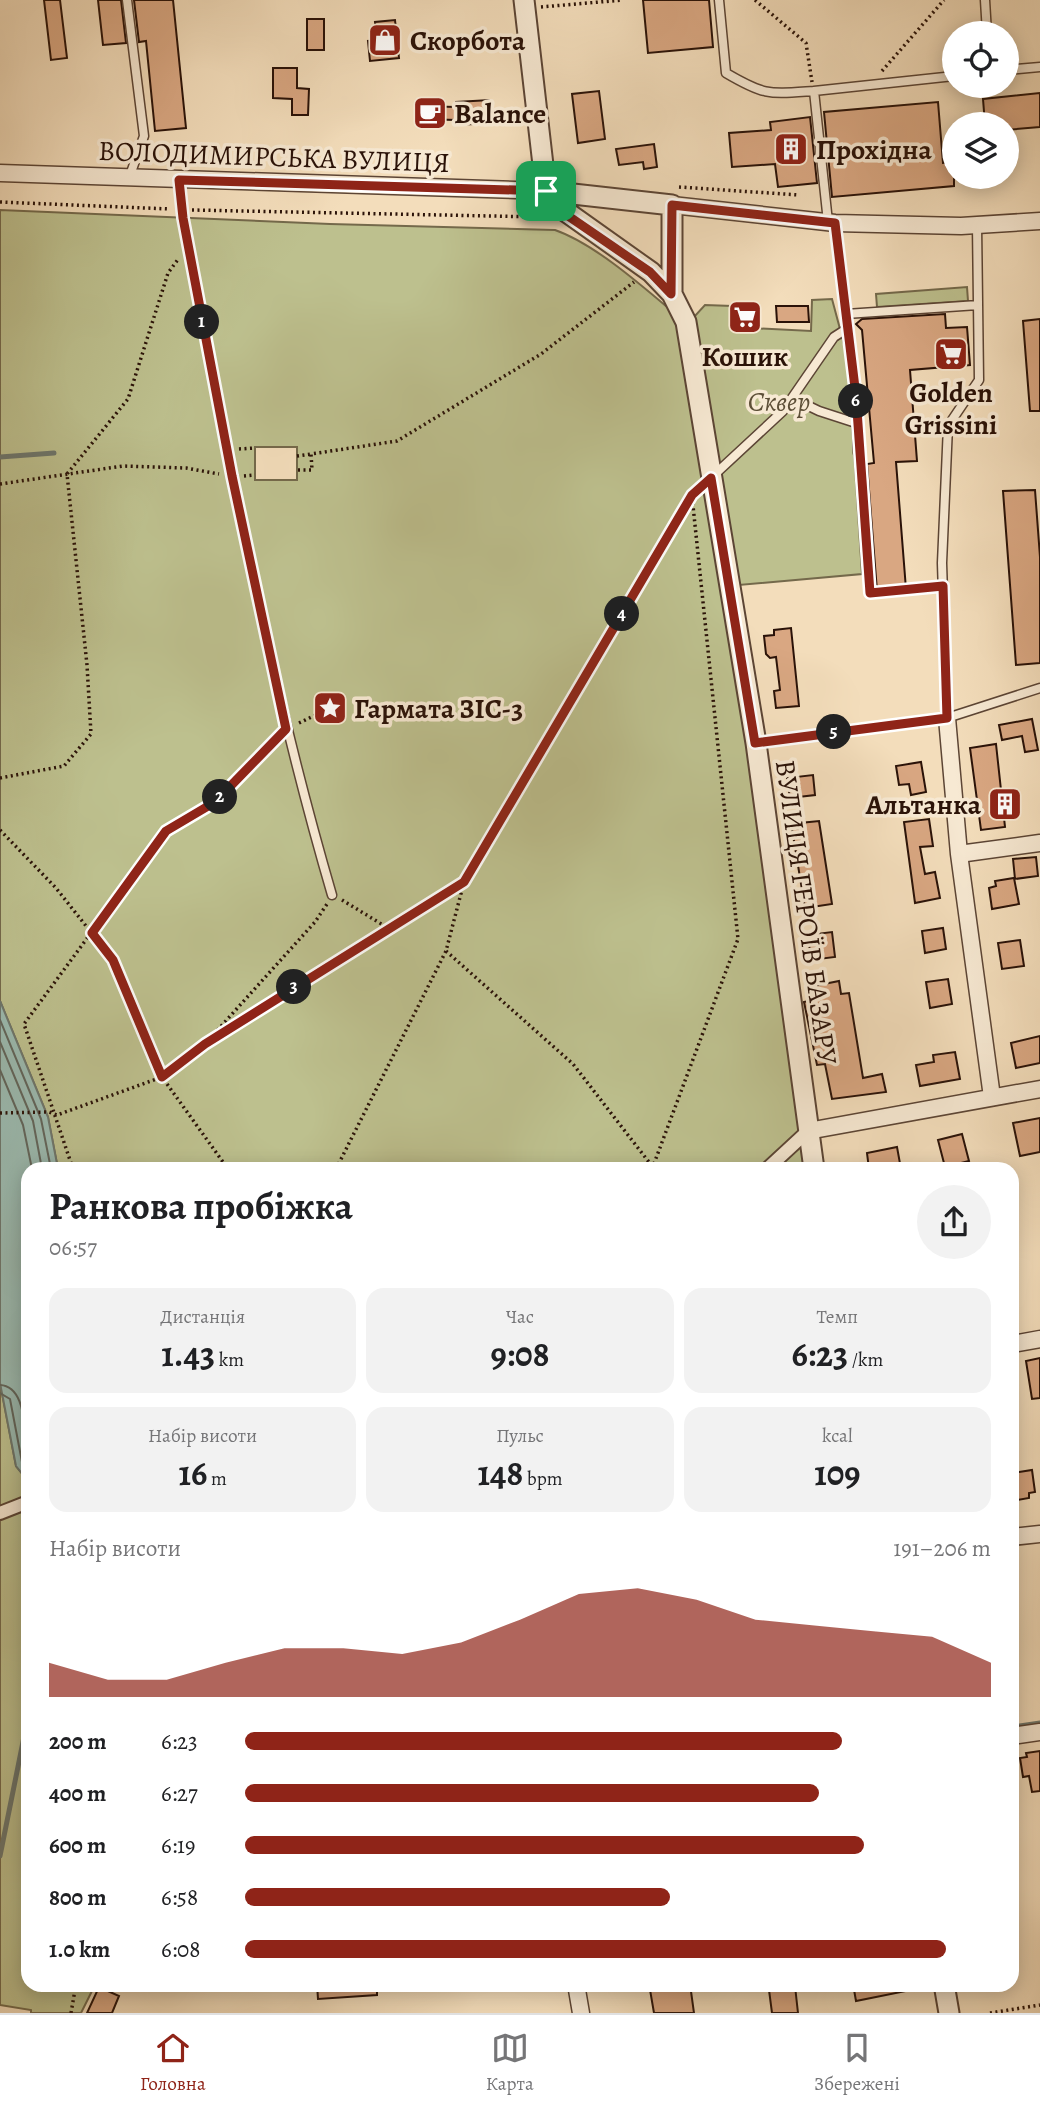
<!DOCTYPE html>
<html lang="uk">
<meta charset="utf-8">
<style>
:root{--surface:#fff;--page:#f2f2f2;--text:#202124;--muted:#757577;--line:#e0e0e0;--accent:#8f2418}
body{margin:0;font-family:Alegreya,serif;background:var(--page);color:var(--text);height:100vh;display:flex;flex-direction:column;font-size:26px;white-space:nowrap}
*{box-sizing:border-box;margin:0}
p{font-size:23px;color:var(--muted)}
.icon{flex:none;width:38px;height:38px;fill:none;stroke:currentColor;stroke-width:2;stroke-linecap:round;stroke-linejoin:round}
.map{position:relative;flex:1;overflow:hidden}
.details{position:absolute;left:21px;top:1162px;width:998px;height:830px;display:flex;flex-direction:column;background:var(--surface);border-radius:21px;box-shadow:0 4px 18px #0003}
.details>*{flex:none}
.fabs{position:absolute;left:942px;top:21px;display:grid;gap:14px}
.fabs a{display:grid;place-items:center;width:77px;height:77px;border-radius:50%;background:var(--surface);box-shadow:0 4px 18px #0003;font-size:35px}
.pin{position:absolute;display:grid;place-items:center;width:60px;height:60px;color:#fff;margin:-30px;border-radius:14px;box-shadow:0 4px 10px #0006}
.km{position:absolute;width:35px;height:35px;margin:-18px;border-radius:50%;background:#222;color:#fff;font-size:19px;line-height:35px;text-align:center}
.round{display:grid;place-items:center;flex:none;width:74px;height:74px;border-radius:37px;background:var(--page)}
.head{display:flex;align-items:center;justify-content:space-between;height:119px;padding:0 28px}
h1{font-size:38px;font-weight:700;line-height:52px}
.metrics{display:grid;grid-template-columns:repeat(3,1fr);gap:10px;height:119px;padding:7px 28px}
.metrics div{display:grid;align-content:center;border-radius:18px;background:var(--page);text-align:center}
.metrics b{font-size:35px;font-weight:700}
.metrics small{font-size:19px;font-weight:400}
.metrics p{font-size:19px}
.chart{height:196px;padding:14px 28px}
.chart p{display:flex;justify-content:space-between}
.chart svg{width:100%;height:126px;margin-top:7px;fill:var(--accent);opacity:.7}
ul{padding:0 28px;list-style:none;font-size:23px}
li{display:grid;grid-template-columns:112px 84px 1fr;align-items:center;height:52px}
li i{height:18px;border-radius:9px;background:var(--accent)}
.dock{display:flex;justify-content:space-around;align-items:center;height:98px;border-top:2px solid var(--line);background:var(--surface);font-size:19px;color:var(--muted)}
.dock a{display:grid;justify-items:center;gap:4px}
.dock .selected{color:var(--accent)}
.map>svg:first-child{display:block}
</style>
<div class="map">
<svg width="1040" height="2013" viewBox="0 0 1040 2013">
<rect width="100%" height="100%" fill="#f3ddbb"/>
<filter id="stains"><feTurbulence type="fractalNoise" baseFrequency=".00286" numOctaves="4"/><feColorMatrix values="0 0 0 0 .2 0 0 0 0 .09 0 0 0 0 .02 0 0 0 .5 -.17"/></filter>
<radialGradient id="worn" r=".72"><stop offset=".6" stop-color="#630" stop-opacity="0"/><stop offset="1" stop-color="#630" stop-opacity=".3"/></radialGradient>
<!-- green -->
<path fill="#bdc08e" stroke="#74694b" stroke-width="2" fill-rule="evenodd" d="M 0,210 L 330,224 L 555,230 C 598,245 650,293 686,323 L 814,1169 L 58,1169 L 48,1117 L 0,1001 ZM 297,447 L 297,480 L 255,480 L 255,447 Z
M 967,287 L 968,301 L 877,307 L 876,294 Z
M 832,299 L 848,359 L 862,574 L 739,585 L 693,318 L 705,305 L 732,306 L 731,327 L 811,331 L 812,300 Z
M 0,1383 L 16,1466 L 28,1481 L 28,1984 L 95,1985 L 81,2013 L 31,2013 L 31,2010 L 0,2005 Z"/>
<!-- water -->
<path fill="#9bbbb1" stroke="#6e776d" stroke-width="2" d="M 0,1001 L 48,1117 L 58,1169 L 28,1169 L 28,1481 L 16,1466 L 0,1383 Z"/>
<g fill="none" stroke-linecap="round" stroke-linejoin="round">
<!-- shore -->
<path stroke="#62665c" stroke-width="2" d="M 0,1020 L 41,1119 L 51,1169
M 0,1042 L 33,1121 L 42,1169
M 0,1070 L 23,1125 L 32,1169
M 0,1385 C 25,1386 24,1427 28,1446
M 0,1393 L 10,1399 L 22,1462 L 28,1470"/>
<!-- stream -->
<path stroke="#6e776d" stroke-width="5" d="M 0,457 L 54,453
M 1012,1727 L 1040,1723
M 0,1856 L 28,1717"/>
</g>
<!-- building -->
<path fill="#d9a782" stroke="#2a1208" stroke-width="2" d="M 44,0 L 60,0 L 67,58 L 51,60 Z
M 98,0 L 121,0 L 126,43 L 103,45 Z
M 134,0 L 173,0 L 186,128 L 155,131 L 146,41 L 139,42 Z
M 643,0 L 709,0 L 713,47 L 648,53 Z
M 307,19 L 324,19 L 324,50 L 307,50 Z
M 395,20 L 399,58 L 370,61 L 368,41 L 377,40 L 375,22 Z
M 273,68 L 297,68 L 297,88 L 309,89 L 308,115 L 292,115 L 292,99 L 273,98 Z
M 599,91 L 605,139 L 578,143 L 572,94 Z
M 1040,93 L 1040,127 L 1006,130 L 1006,124 L 985,124 L 983,99 Z
M 490,100 L 493,123 L 456,125 L 456,120 L 420,119 L 420,106 L 456,107 L 456,102 Z
M 938,102 L 943,163 L 954,162 L 954,186 L 832,197 L 824,112 Z
M 810,117 L 817,183 L 778,187 L 775,164 L 732,167 L 729,133 L 771,130 L 770,122 Z
M 654,144 L 657,167 L 644,169 L 643,162 L 619,165 L 616,149 Z
M 776,306 L 808,306 L 809,322 L 777,322 Z
M 945,314 L 946,328 L 967,327 L 970,365 L 910,370 L 917,461 L 896,462 L 906,589 L 877,591 L 867,464 L 874,463 L 862,330 L 856,324 L 862,319 Z
M 1040,319 L 1040,411 L 1030,411 L 1023,321 Z
M 1035,490 L 1040,557 L 1040,663 L 1016,665 L 1003,491 Z
M 791,628 L 799,706 L 776,708 L 774,691 L 780,690 L 776,657 L 770,658 L 766,654 L 764,636 L 774,635 L 774,630 Z
M 1032,719 L 1038,750 L 1025,752 L 1022,736 L 1002,740 L 999,725 Z
M 996,744 L 1005,827 L 981,830 L 970,748 Z
M 921,762 L 926,792 L 911,795 L 909,784 L 899,785 L 896,766 Z
M 813,775 L 815,795 L 790,798 L 787,778 Z
M 929,819 L 933,846 L 920,847 L 925,874 L 935,872 L 940,898 L 915,903 L 904,822 Z
M 819,821 L 832,904 L 805,908 L 792,829 L 801,828 L 800,823 Z
M 1036,857 L 1038,876 L 1015,879 L 1013,859 Z
M 1014,878 L 1019,904 L 992,909 L 989,888 L 996,886 L 995,881 Z
M 943,928 L 946,949 L 925,953 L 922,931 Z
M 832,932 L 835,957 L 811,960 L 808,935 Z
M 1020,940 L 1024,966 L 1002,969 L 998,943 Z
M 948,979 L 952,1004 L 930,1008 L 926,982 Z
M 839,981 L 841,994 L 849,993 L 863,1078 L 882,1074 L 886,1092 L 832,1099 L 825,1064 L 817,1065 L 804,1002 L 817,999 L 814,986 Z
M 1040,1036 L 1040,1063 L 1016,1068 L 1011,1043 Z
M 955,1052 L 960,1079 L 920,1086 L 916,1065 L 934,1062 L 933,1055 Z
M 1040,1118 L 1040,1152 L 1020,1156 L 1013,1123 Z
M 962,1134 L 969,1161 L 945,1167 L 938,1140 Z
M 897,1147 L 901,1169 L 869,1169 L 867,1153 Z
M 1040,1358 L 1040,1398 L 1032,1399 L 1026,1361 Z
M 1032,1470 L 1035,1492 L 1029,1493 L 1029,1498 L 1012,1501 L 1012,1473 Z
M 1040,1751 L 1040,1791 L 1032,1792 L 1029,1776 L 1023,1777 L 1020,1758 L 1027,1757 L 1026,1753 Z
M 317,1984 L 377,1984 L 377,1995 L 318,1999 Z
M 649,1984 L 690,1984 L 694,2013 L 654,2013 Z
M 853,1984 L 906,1984 L 906,1991 L 856,2001 Z
M 795,1986 L 798,2013 L 772,2013 L 769,1990 Z
M 99,1987 L 119,1996 L 112,2013 L 87,2013 Z"/>
<g fill="none" stroke-linecap="round" stroke-linejoin="round">
<!-- service casing -->
<g stroke="#5c4535" stroke-width="11">
<path id="service" d="M 127,0 L 144,136 L 129,178
M 719,0 L 726,73 C 765,96 769,94 814,91
M 985,0 L 987,33
M 1006,70 L 1040,67
M 179,180 L 183,218 C 225,445 267,673 332,895
M 828,222 L 814,91 L 954,76
M 835,223 L 856,396 L 858,453
M 846,314 L 978,305
M 792,398 L 819,411 L 856,423
M 713,476 L 783,411 L 834,337 L 848,328
M 947,718 L 942,563 L 948,426 L 979,380 L 977,225
M 756,743 L 947,718 L 1040,688
M 1012,1850 L 1013,1850"/>
</g>
<!-- pedestrian casing -->
<g stroke="#5c4535" stroke-width="16">
<path id="pedestrian" d="M 767,1169 L 808,1131
M 0,1513 L 28,1502"/>
</g>
<!-- minor casing -->
<g stroke="#5c4535" stroke-width="19">
<path id="minor" d="M 0,173 L 546,191
M 672,205 L 835,223 L 961,226 L 1040,221
M 947,718 L 959,854 L 992,1097
M 959,854 L 1040,843
M 808,1131 L 1040,1089
M 1012,1344 L 1040,1339
M 1012,1537 L 1040,1534
M 1012,1736 L 1040,1732
M 576,1984 L 581,2013"/>
</g>
<!-- tertiary casing -->
<g stroke="#5c4535" stroke-width="23">
<path id="tertiary" d="M 524,0 L 546,191 L 551,201 L 651,272 L 672,294 L 686,322 L 756,743 L 814,1169
M 546,191 L 672,205 L 672,294
M 944,1984 L 949,2013"/>
</g>
<!-- path -->
<path stroke="#2a1208" stroke-width="3.5" stroke-dasharray="2 3.5" stroke-linecap="butt" d="M 755,0 L 806,43 L 812,82
M 541,7 L 623,0
M 882,71 L 944,0
M 679,187 L 799,195
M 0,202 L 170,209
M 192,210 L 541,217
M 239,449 L 254,448
M 297,456 L 311,454
M 859,465 L 870,593 L 930,587
M 298,470 L 312,470 L 311,454 L 397,441 L 541,354 L 634,282
M 244,476 L 255,475
M 0,484 L 123,466 L 186,468 L 219,474
M 299,723 L 330,708
M 0,778 L 64,766 L 91,734 L 87,665 L 67,474 L 128,399 L 168,273 L 179,258
M 0,830 L 56,888 L 113,960 L 162,1077 L 228,1169
M 342,900 L 388,928 L 464,882 L 696,491
M 446,951 L 573,1064 L 652,1166
M 210,1041 L 387,928
M 0,1113 L 49,1112 L 57,1115 L 162,1077 L 205,1044 L 315,922 L 327,904
M 73,1169 L 24,1024 L 166,831 L 215,802 L 278,737
M 336,1169 L 446,951 L 464,882
M 652,1169 L 738,939 L 692,496
M 71,2013 L 76,1984
M 990,2013 L 1040,2005"/>
<!-- service -->
<use href="#service" stroke="#f7e9d3" stroke-width="8"/>
<!-- pedestrian -->
<use href="#pedestrian" stroke="#f7e9d3" stroke-width="12"/>
<!-- minor -->
<use href="#minor" stroke="#f7e9d3" stroke-width="16"/>
<!-- tertiary -->
<use href="#tertiary" stroke="#f7e9d3" stroke-width="19"/>
</g>
<g fill="none" stroke-linecap="round" stroke-linejoin="round">
<!-- route casing -->
<g stroke="#fff" stroke-width="14">
<path id="route" d="M 179,180 L 546,191 L 558,209 L 650,272 L 671,294 L 672,205 L 835,223 L 856,396 L 870,593 L 943,586 L 947,718 L 755,743 L 711,478 L 692,495 L 464,882 L 205,1044 L 162,1077 L 113,960 L 92,933 L 166,831 L 215,802 L 286,729 L 232,476 L 183,218 Z"/>
</g>
<!-- route -->
<use href="#route" stroke="#8f2418" stroke-width="9"/>
</g>
<!-- icons -->
<defs>
<g id="shop-square" transform="scale(1.75)"><rect x="-9" y="-9" width="18" height="18" rx="4" fill="#8f2418" stroke="#f7e9d3"/><path d="M-5-2.5h2.3a2.7 3.5 0 0 1 5.4 0H5L5.5 6h-11ZM-1.5-2.5h3a1.5 2.3 0 0 0-3 0Z" fill="#fff"/></g>
<g id="cafe-square" transform="scale(1.75)"><rect x="-9" y="-9" width="18" height="18" rx="4" fill="#8f2418" stroke="#f7e9d3"/><path d="M-5.5-4.5H6V0H3Q3 3.5 0 3.5H-2.5Q-5.5 3.5-5.5 0ZM3-3.2v2h1.7v-2ZM-6 4.5H4V6H-6Z" fill="#fff"/></g>
<g id="building-square" transform="scale(1.75)"><rect x="-9" y="-9" width="18" height="18" rx="4" fill="#8f2418" stroke="#f7e9d3"/><path d="M-4-6H4V6H1V3H-1V6H-4ZM-2.5-4.3h1.7v1.8h-1.7ZM.8-4.3h1.7v1.8H.8ZM-2.5-1h1.7V.8h-1.7ZM.8-1h1.7V.8H.8Z" fill="#fff"/></g>
<g id="supermarket-square" transform="scale(1.75)"><rect x="-9" y="-9" width="18" height="18" rx="4" fill="#8f2418" stroke="#f7e9d3"/><path d="M-6-5.5h2.5l.6 2H6L4.5 2H-2.5L-4.4-4H-6ZM-1.5 3.2a1.3 1.3 0 1 0 .1 0ZM3 3.2a1.3 1.3 0 1 0 .1 0Z" fill="#fff"/></g>
<g id="sight-square" transform="scale(1.75)"><rect x="-9" y="-9" width="18" height="18" rx="4" fill="#8f2418" stroke="#f7e9d3"/><path d="M0-6L1.8-2.2L6-1.7L2.9 1.2L3.7 5.4L0 3.3L-3.7 5.4L-2.9 1.2L-6-1.7L-1.8-2.2Z" fill="#fff"/></g>
</defs>
<g fill-rule="evenodd">
<use href="#shop-square" x="385" y="40"/>
<use href="#cafe-square" x="430" y="113"/>
<use href="#building-square" x="791" y="149"/>
<use href="#supermarket-square" x="745" y="317"/>
<use href="#supermarket-square" x="951" y="354"/>
<use href="#sight-square" x="330" y="708"/>
<use href="#building-square" x="1005" y="804"/>
</g>
<g text-anchor="middle" stroke-width="7" stroke-linejoin="round" paint-order="stroke">
<!-- poi labels -->
<g font-size="28" font-weight="bold" fill="#2a1208" stroke="#f7e9d3" text-anchor="start">
<text x="410" y="50">Скорбота</text>
<text x="454" y="123">Balance</text>
<text x="816" y="159">Прохідна</text>
<text x="745" y="366" text-anchor="middle">Кошик</text>
<text x="951" y="402" text-anchor="middle">Golden<tspan x="951" dy="32">Grissini</tspan></text>
<text x="354" y="718">Гармата ЗІС-3</text>
<text x="981" y="814" text-anchor="end">Альтанка</text>
</g>
<!-- street labels -->
<g font-size="28" fill="#2a1208" stroke="#f7e9d3">
<text transform="translate(274 156) rotate(2)" y="10">ВОЛОДИМИРСЬКА ВУЛИЦЯ</text>
<text transform="translate(807 912) rotate(82)" y="10">ВУЛИЦЯ ГЕРОЇВ БАЗАРУ</text>
</g>
<!-- park labels -->
<g font-size="28" font-style="italic" fill="#5d4f37" stroke="#f7e9d3">
<text x="779" y="411">Сквер</text>
</g>
</g>
<rect width="100%" height="100%" filter="url(#stains)"/>
<rect width="100%" height="100%" fill="url(#worn)"/>
</svg>
<div class="fabs">
<a><svg class="icon" aria-label="locate" viewBox="0 0 24 24"><circle cx="12" cy="12" r="6"/><path d="M12 2v4M12 18v4M2 12h4M18 12h4"/></svg></a>
<a><svg class="icon" aria-label="layers" viewBox="0 0 24 24"><path d="M12 4l9 5-9 5-9-5zM3 14l9 5 9-5"/></svg></a>
</div>
<div class="pin" style="left:546px;top:191px;background:#1e9e55"><svg class="icon" aria-label="arrive" viewBox="0 0 24 24"><path d="M6 21V4h12l-3 4 3 4H6"/></svg></div>
<b class="km" style="left:202px;top:322px">1</b>
<b class="km" style="left:220px;top:797px">2</b>
<b class="km" style="left:294px;top:987px">3</b>
<b class="km" style="left:622px;top:614px">4</b>
<b class="km" style="left:834px;top:732px">5</b>
<b class="km" style="left:856px;top:401px">6</b>
<section class="details">
<div class="head"><div><h1>Ранкова пробіжка</h1><p>06:57</p></div><a class="round"><svg class="icon" aria-label="share" viewBox="0 0 24 24"><path d="M12 15V3M7 8l5-5 5 5M5 13v7h14v-7"/></svg></a></div>
<div class="metrics">
<div><p>Дистанція</p><b>1.43<small> km</small></b></div>
<div><p>Час</p><b>9:08</b></div>
<div><p>Темп</p><b>6:23<small> /km</small></b></div>
</div>
<div class="metrics">
<div><p>Набір висоти</p><b>16<small> m</small></b></div>
<div><p>Пульс</p><b>148<small> bpm</small></b></div>
<div><p>kcal</p><b>109</b></div>
</div>
<div class="chart"><p><span>Набір висоти</span>191–206 m</p>
<svg viewBox="0 0 160 44" preserveAspectRatio="none"><path d="M0 44V32L10 38L20 38L30 32L40 27L50 27L60 29L70 25L80 17L90 8L100 6L110 10L120 17L130 19L140 21L150 23L160 32V44z"/></svg>
</div>
<ul>
<li><b>200 m</b>6:23<i style="width:80%"></i></li>
<li><b>400 m</b>6:27<i style="width:77%"></i></li>
<li><b>600 m</b>6:19<i style="width:83%"></i></li>
<li><b>800 m</b>6:58<i style="width:57%"></i></li>
<li><b>1.0 km</b>6:08<i style="width:94%"></i></li>
</ul>
</section>
</div>
<nav class="dock">
<a class="selected"><svg class="icon" aria-label="home" viewBox="0 0 24 24"><path d="M3 11l9-7 9 7M6 9v11h12V9"/></svg>Головна</a>
<a><svg class="icon" aria-label="map" viewBox="0 0 24 24"><path d="M3 6l6-2 6 2 6-2v14l-6 2-6-2-6 2zM9 4v14M15 6v14"/></svg>Карта</a>
<a><svg class="icon" aria-label="saved" viewBox="0 0 24 24"><path d="M7 4h10v16l-5-4-5 4z"/></svg>Збережені</a>
</nav>
